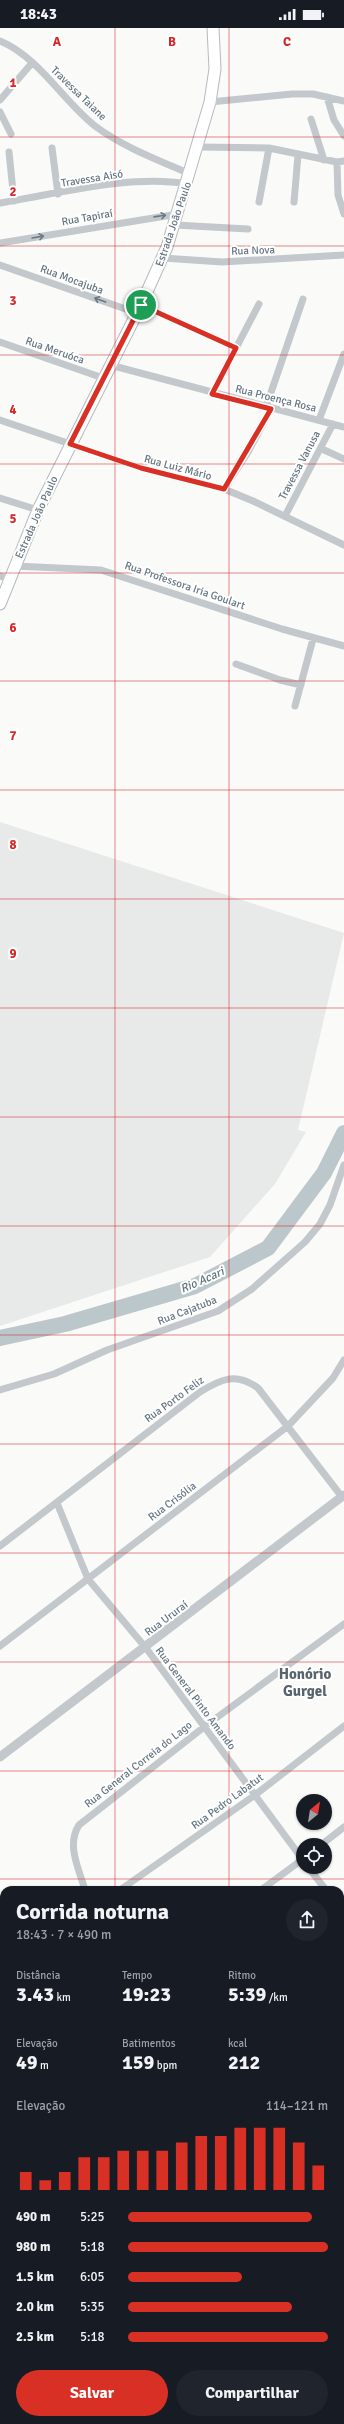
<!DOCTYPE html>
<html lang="pt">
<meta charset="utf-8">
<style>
:root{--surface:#171b24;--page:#20242c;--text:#f1f3f6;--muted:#9ea1a6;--accent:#d93025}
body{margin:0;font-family:Signika,sans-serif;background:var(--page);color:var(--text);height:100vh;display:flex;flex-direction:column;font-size:15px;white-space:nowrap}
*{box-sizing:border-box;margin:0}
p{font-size:13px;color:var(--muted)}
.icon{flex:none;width:22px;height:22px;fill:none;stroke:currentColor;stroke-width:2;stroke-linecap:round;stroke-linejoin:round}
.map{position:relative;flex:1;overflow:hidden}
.sheet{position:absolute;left:0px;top:1858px;width:344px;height:538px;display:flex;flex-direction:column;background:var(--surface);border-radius:12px 12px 0 0;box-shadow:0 1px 3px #0004}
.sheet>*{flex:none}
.needle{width:26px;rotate:30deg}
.tools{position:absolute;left:296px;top:1766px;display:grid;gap:8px}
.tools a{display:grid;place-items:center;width:36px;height:36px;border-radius:50%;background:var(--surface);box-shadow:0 1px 3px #0004;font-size:20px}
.pin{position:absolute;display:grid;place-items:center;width:34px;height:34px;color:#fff;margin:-17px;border:2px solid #fff;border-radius:50%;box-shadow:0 1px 4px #0007}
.round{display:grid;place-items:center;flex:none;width:42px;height:42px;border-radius:21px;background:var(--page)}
.summary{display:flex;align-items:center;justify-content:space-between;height:68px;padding:0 16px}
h1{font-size:22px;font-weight:800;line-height:30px}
.figures{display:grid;grid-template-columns:repeat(3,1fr);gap:6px;height:68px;padding:4px 16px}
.figures div{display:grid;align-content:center}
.figures b{font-size:20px;font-weight:800}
.figures small{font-size:11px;font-weight:400}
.figures p{font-size:11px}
.chart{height:112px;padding:8px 16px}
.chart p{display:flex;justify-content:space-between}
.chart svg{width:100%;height:72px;margin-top:4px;stroke:var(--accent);stroke-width:6}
.primary-button{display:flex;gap:8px;margin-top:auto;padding:8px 16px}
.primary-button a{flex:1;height:46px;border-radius:24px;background:var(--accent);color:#fff;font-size:16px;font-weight:800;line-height:46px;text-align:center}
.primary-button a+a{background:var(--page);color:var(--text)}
ul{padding:0 16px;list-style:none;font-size:13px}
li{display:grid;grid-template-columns:64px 48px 1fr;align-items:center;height:30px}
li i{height:10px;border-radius:5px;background:var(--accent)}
.status{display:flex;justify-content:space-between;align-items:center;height:28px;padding:0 20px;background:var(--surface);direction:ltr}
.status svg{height:11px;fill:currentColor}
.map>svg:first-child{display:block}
</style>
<div class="status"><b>18:43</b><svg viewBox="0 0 49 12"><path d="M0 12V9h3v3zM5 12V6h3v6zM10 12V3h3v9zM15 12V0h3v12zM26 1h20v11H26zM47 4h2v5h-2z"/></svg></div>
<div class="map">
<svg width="344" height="2396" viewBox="0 0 344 2396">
<rect width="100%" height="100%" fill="#fafaf8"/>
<!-- built -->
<path fill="#e8e9e9" d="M 0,794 L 344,905 L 298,1102 L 306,1104 L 275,1156 L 210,1229 L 0,1298 Z"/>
<!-- green -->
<path fill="#dadfd7" d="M 0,2354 L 4,2366 L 4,2392 L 12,2392 L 14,2396 L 0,2396 Z"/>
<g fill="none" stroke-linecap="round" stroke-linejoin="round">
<!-- river -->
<path stroke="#bbc7cb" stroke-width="16" d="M 0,1310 L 65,1296 L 195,1258 L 268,1220 L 324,1145 L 344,1105"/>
<!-- primary casing -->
<g stroke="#b5babe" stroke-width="13">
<path id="primary" d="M 0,576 L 38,482 L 141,277 L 167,219 L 210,74 L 215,41 L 213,0
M 0,1998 L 4,2011
M 120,2392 L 121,2396"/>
</g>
<!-- minor -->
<path stroke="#c3c8cc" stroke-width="7" d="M 0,13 C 40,30 62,72 95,98 C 123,119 158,132 190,146
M 327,69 L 334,92 L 344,108
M 0,72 L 32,35
M 210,74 L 292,66 L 313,66 L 344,73
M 0,84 L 11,106
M 311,91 L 324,132
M 198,119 L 269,120 L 337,134 L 344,133
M 52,120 L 58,166
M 9,124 L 14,173
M 337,134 L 338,167 L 344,186
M 259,174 L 269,120
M 294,174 L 298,127
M 0,175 C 56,166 132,146 187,156
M 175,197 L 248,201
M 0,215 L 178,186
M 163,230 L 222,234 L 344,227
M 0,237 L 137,285
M 141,277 L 236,320
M 0,314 L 103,350
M 110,337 L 344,399
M 212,366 L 259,276
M 266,379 L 303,271
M 0,392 L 141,440 L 224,461 L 253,473 L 344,517
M 319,392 L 344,326
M 322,421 L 344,431
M 224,461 L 248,424 L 271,381
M 0,470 L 38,482
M 285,488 L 333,396
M 15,538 L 101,542 L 282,601 L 344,618
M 0,548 L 10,551
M 236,636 L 280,652 L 301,657
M 295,678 L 313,611
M 0,1362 L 54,1346 L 107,1322 L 218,1283 L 252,1261 L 305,1214 L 320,1196 L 330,1177 L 344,1137
M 57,1475 L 88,1551 L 146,1620 L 303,1832
M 0,1518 L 200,1364 C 221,1351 236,1344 258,1360 L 342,1469
M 0,1618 L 288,1398 L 333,1350 L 344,1332
M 321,1817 L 344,1799
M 308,1839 L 326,1862
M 85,1862 C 79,1841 66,1817 79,1797 L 204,1699 L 344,1596
M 120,1862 L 255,1767 L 344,1698
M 261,1862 L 303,1831
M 340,1881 L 344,1886
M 0,1955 L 4,1954
M 340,2066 L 344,2066
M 340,2194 L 344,2194
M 340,2347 L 344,2348"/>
<!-- tertiary -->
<path stroke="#c3c8cc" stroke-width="9" d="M 0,1729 L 344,1467"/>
<!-- primary -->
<use href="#primary" stroke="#fff" stroke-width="11"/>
<!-- rail casing -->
<g stroke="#a2aab0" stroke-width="4">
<path id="rail" d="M 0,2034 L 4,2048
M 0,2074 L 4,2087
M 0,2094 L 4,2108
M 0,2126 L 4,2139
M 88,2392 L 89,2396
M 97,2392 L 98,2396
M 105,2392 L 106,2396"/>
</g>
<!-- rail -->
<use href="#rail" stroke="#fff" stroke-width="2.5" stroke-dasharray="8" stroke-linecap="butt"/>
</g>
<!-- one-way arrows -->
<defs><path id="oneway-shaft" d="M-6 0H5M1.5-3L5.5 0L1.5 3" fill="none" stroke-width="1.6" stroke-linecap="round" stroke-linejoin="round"/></defs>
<g stroke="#6a7a87">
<use href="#oneway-shaft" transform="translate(160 188) rotate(-8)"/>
<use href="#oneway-shaft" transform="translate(38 209) rotate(-10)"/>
<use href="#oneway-shaft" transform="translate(100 272) rotate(-160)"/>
</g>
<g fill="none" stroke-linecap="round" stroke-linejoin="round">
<!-- route casing -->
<g stroke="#fff" stroke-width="8">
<path id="route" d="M 141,277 L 236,320 L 212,366 L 271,381 L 224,461 L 141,440 L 70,416 Z"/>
</g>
<!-- route -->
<use href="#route" stroke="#d93025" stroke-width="5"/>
</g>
<!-- grid -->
<path fill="none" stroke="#d62828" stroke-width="1" stroke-opacity="0.55" d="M 115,0 L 115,1862M 229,0 L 229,1862M 0,109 L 344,109M 0,218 L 344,218M 0,327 L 344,327M 0,436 L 344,436M 0,545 L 344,545M 0,653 L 344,653M 0,762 L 344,762M 0,871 L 344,871M 0,980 L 344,980M 0,1089 L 344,1089M 0,1198 L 344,1198M 0,1307 L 344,1307M 0,1416 L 344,1416M 0,1525 L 344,1525M 0,1634 L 344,1634M 0,1743 L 344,1743M 0,1851 L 344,1851M 0,1960 L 4,1960M 340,1960 L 344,1960M 0,2069 L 4,2069M 340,2069 L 344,2069M 0,2178 L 4,2178M 340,2178 L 344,2178M 0,2287 L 4,2287M 340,2287 L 344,2287M 115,2392 L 115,2396M 229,2392 L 229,2396"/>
<g text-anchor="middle" stroke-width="4" stroke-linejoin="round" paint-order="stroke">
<!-- street labels -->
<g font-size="11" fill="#657683" stroke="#fff">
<text transform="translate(79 65) rotate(44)" y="4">Travessa Taiane</text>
<text transform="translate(92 150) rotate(-9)" y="4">Travessa Aisó</text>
<text transform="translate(87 189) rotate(-10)" y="4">Rua Tapiraí</text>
<text transform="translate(173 196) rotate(-71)" y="4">Estrada João Paulo</text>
<text transform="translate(253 222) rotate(-2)" y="4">Rua Nova</text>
<text transform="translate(72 251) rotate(20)" y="4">Rua Mocajuba</text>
<text transform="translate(55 322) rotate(19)" y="4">Rua Meruóca</text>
<text transform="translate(276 370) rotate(14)" y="4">Rua Proença Rosa</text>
<text transform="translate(299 437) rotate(-62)" y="4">Travessa Vanusa</text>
<text transform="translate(178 439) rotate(15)" y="4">Rua Luiz Mário</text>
<text transform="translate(36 489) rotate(-66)" y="4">Estrada João Paulo</text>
<text transform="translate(185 557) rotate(19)" y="4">Rua Professora Iria Goulart</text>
<text transform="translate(187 1282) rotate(-21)" y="4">Rua Cajatuba</text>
<text transform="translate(174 1371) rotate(-36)" y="4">Rua Porto Feliz</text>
<text transform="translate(172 1473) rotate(-37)" y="4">Rua Crisólia</text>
<text transform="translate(166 1590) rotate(-37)" y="4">Rua Ururaí</text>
<text transform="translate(196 1670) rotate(53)" y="4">Rua General Pinto Amando</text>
<text transform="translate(138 1736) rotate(-38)" y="4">Rua General Correia do Lago</text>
<text transform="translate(227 1773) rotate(-36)" y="4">Rua Pedro Labatut</text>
</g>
<!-- water labels -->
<g font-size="12" font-style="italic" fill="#60757c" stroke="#fff">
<text transform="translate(202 1252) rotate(-24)" y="4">Rio Acari</text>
</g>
<!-- district labels -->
<g font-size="15" font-weight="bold" fill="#57646e" stroke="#fff">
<text x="305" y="1651">Honório<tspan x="305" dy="17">Gurgel</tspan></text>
</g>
</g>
<g font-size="13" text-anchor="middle" font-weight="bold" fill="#d62828" stroke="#fff" stroke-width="4" stroke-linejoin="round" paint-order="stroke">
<text x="57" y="18">A</text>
<text x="172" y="18">B</text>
<text x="287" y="18">C</text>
<text x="13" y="59">1</text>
<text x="13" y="168">2</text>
<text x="13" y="277">3</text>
<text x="13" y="386">4</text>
<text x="13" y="495">5</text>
<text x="13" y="604">6</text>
<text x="13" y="712">7</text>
<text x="13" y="821">8</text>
<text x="13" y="930">9</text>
</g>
</svg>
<div class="tools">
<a><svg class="needle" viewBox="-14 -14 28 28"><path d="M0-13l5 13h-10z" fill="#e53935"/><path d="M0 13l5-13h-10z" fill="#9ea1a6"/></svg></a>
<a><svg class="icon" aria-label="locate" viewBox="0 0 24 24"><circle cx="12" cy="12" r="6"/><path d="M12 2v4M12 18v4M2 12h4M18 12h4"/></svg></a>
</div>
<div class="pin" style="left:141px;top:277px;background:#1e9e55"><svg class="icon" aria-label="arrive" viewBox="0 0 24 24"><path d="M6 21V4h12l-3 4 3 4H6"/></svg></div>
<section class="sheet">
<div class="summary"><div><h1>Corrida noturna</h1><p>18:43 · 7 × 490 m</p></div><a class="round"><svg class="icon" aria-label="share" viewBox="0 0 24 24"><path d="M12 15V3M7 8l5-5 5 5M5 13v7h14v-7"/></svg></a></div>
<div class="figures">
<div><p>Distância</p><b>3.43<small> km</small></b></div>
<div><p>Tempo</p><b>19:23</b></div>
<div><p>Ritmo</p><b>5:39<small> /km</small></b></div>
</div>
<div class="figures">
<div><p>Elevação</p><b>49<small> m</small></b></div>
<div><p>Batimentos</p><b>159<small> bpm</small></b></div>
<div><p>kcal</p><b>212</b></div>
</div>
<div class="chart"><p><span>Elevação</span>114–121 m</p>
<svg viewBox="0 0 160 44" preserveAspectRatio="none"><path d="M5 44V33M15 44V38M25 44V33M35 44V24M45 44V24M55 44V20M65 44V20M75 44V20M85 44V15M95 44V11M105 44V11M115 44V6M125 44V6M135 44V6M145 44V15M155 44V29"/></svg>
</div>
<ul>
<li><b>490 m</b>5:25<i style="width:92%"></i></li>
<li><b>980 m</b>5:18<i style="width:100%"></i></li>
<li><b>1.5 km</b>6:05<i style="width:57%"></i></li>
<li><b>2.0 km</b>5:35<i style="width:82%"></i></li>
<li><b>2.5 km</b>5:18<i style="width:100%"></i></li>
</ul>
<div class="primary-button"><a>Salvar</a><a>Compartilhar</a></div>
</section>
</div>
